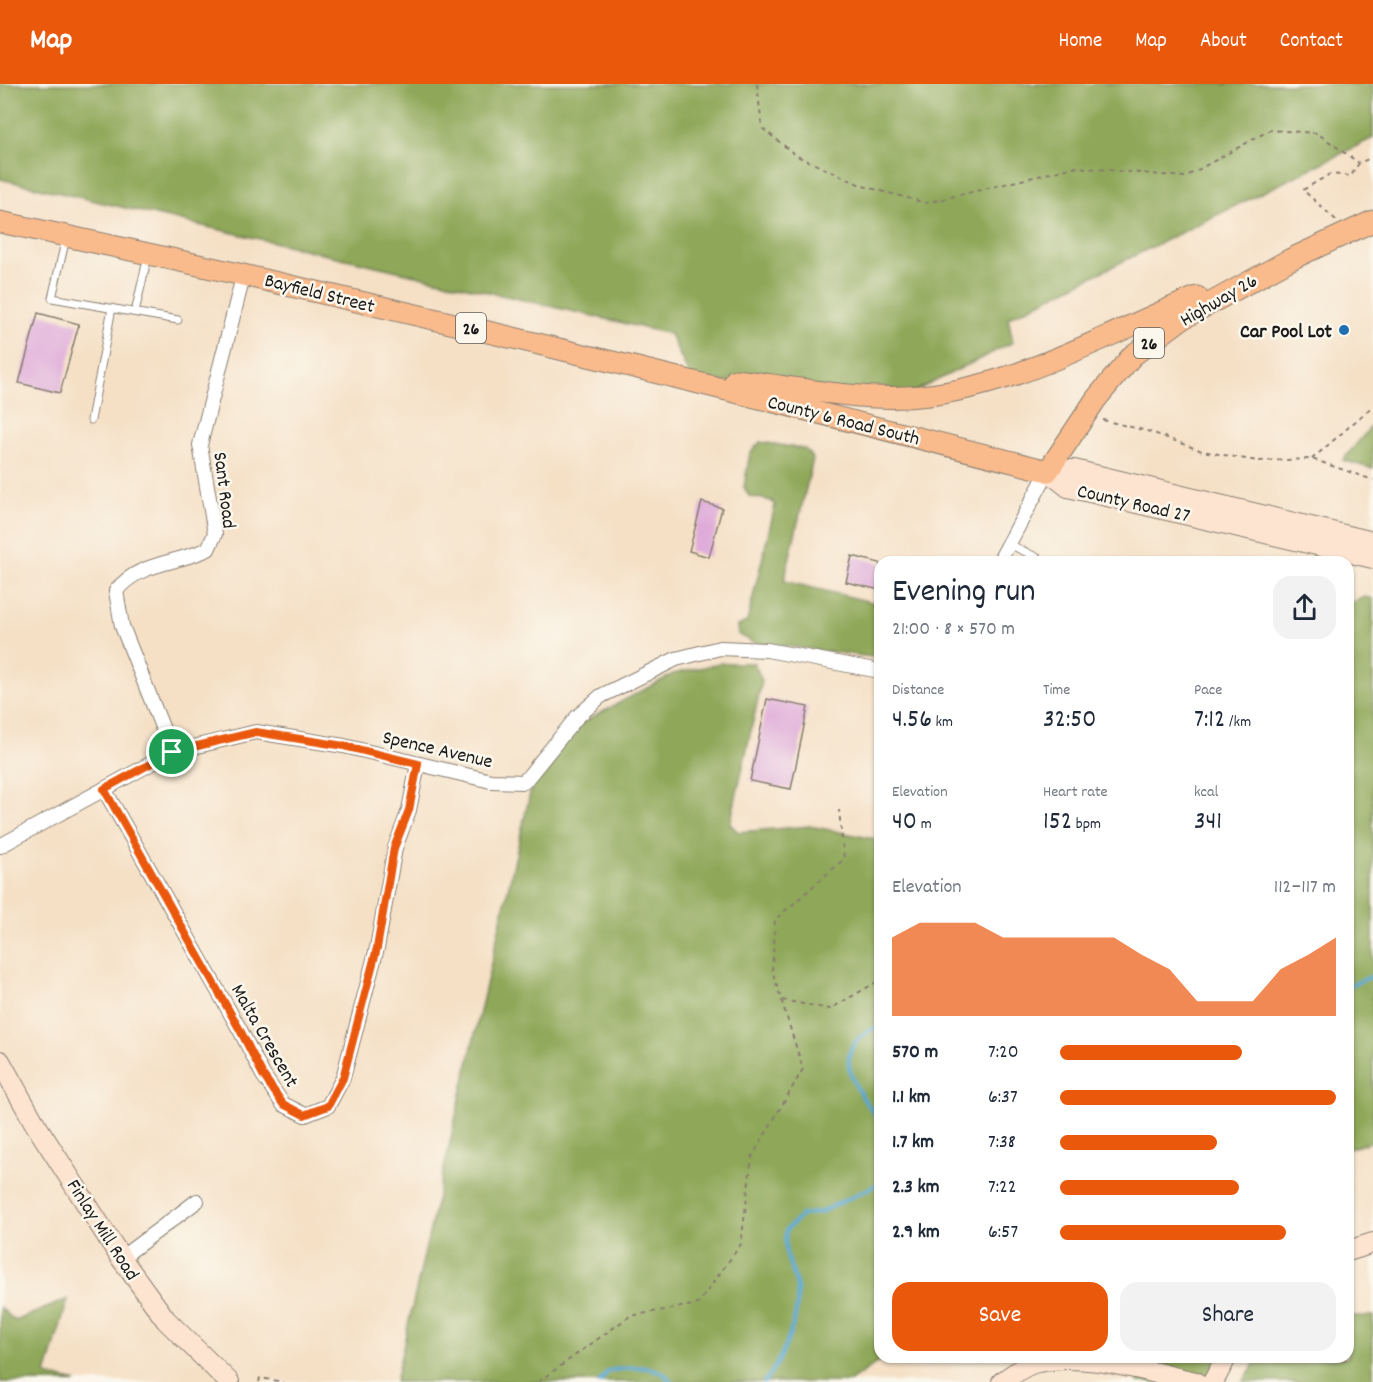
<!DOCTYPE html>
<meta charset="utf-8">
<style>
:root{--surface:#fff;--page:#f2f2f3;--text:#1f2937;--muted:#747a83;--accent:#ea580c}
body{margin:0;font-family:Dekko,sans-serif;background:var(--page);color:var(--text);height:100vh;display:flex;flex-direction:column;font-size:22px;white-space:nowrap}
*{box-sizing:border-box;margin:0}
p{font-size:20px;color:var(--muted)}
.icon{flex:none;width:33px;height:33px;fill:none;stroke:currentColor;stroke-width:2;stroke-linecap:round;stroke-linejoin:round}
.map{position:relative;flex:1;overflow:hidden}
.sheet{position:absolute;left:874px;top:472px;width:480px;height:807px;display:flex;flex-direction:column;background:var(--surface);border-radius:18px;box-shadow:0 2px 4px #0004}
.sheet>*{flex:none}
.pin{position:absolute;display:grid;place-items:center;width:51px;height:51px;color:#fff;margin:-26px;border:3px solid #fff;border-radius:50%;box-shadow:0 2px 6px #0007}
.round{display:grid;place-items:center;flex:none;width:63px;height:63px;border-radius:18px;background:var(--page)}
.overview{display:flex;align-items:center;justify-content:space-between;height:102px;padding:0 18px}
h1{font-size:33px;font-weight:600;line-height:45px}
.metrics{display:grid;grid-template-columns:repeat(3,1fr);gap:9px;height:102px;padding:6px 18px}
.metrics div{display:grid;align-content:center}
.metrics b{font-size:26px;font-weight:600}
.metrics small{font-size:16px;font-weight:400}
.metrics p{font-size:16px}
.chart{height:168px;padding:12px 18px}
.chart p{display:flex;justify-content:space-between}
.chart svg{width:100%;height:108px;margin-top:6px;fill:var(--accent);opacity:.7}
.primary-button{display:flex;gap:12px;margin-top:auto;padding:12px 18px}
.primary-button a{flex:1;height:69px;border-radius:18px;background:var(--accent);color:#fff;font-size:24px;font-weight:600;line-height:69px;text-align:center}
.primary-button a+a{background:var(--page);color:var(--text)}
ul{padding:0 18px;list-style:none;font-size:20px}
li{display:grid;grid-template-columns:96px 72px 1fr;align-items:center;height:45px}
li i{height:15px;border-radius:8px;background:var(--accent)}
header{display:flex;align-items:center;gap:36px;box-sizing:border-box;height:84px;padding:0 30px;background:var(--accent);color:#fff}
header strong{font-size:28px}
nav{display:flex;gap:33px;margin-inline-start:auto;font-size:21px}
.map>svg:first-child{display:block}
</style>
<header>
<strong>Map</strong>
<nav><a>Home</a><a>Map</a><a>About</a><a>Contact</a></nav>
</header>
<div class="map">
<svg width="1373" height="1298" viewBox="0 0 1373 1298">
<rect width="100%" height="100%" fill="#fbf7ec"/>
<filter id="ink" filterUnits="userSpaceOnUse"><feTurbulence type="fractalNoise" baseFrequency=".0167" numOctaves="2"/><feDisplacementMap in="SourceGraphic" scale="12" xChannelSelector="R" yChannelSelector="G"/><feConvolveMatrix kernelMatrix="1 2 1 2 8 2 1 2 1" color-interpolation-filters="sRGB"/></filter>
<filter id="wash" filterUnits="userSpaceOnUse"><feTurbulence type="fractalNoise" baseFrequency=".008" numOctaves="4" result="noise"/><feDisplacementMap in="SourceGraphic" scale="24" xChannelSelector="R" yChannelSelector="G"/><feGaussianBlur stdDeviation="1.35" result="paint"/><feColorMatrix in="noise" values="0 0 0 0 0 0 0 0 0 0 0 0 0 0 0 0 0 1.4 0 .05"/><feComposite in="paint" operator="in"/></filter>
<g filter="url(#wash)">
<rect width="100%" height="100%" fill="#f5e0c6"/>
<!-- forest -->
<path fill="#8ea759" stroke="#55623a" stroke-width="1.5" d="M 0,0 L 1373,0 L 1373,54 L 1008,234 L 1013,258 L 888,321 L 690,293 L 670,250 L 0,95 Z
M 1373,340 L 1373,385 L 1343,376 Z
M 760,358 L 805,365 L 813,375 L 784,497 L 880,520 L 880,574 L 752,558 L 738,550 L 737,542 L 747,538 L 775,422 L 772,417 L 749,412 L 744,403 L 750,369 Z
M 1365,513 L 1373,515 L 1373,1057 L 1349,1065 L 1348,520 Z
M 721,579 L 754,579 L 762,597 L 730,740 L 738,748 L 810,742 L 880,756 L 880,1274 L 884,1274 L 849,1298 L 395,1298 L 534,692 L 578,641 L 673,590 Z
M 68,1215 L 46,1291 L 77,1298 L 0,1298 L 0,1223 L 15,1237 Z
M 1349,1232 L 1373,1232 L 1373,1298 L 1243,1298 L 1258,1274 L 1348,1274 Z
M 1141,1274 L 1229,1274 L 1213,1298 L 1138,1298 Z"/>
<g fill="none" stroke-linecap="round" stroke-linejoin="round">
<!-- stream -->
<path stroke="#57a7d1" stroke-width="4" d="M 1348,902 L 1373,892
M 880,942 C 824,964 855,1005 880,1037
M 600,1298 L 608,1287 C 630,1283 657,1278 672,1298
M 764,1298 C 782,1278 803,1226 796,1199 C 789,1175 783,1172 786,1146 L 802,1131 L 821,1128 L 880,1099"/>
</g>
<g id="blocks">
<!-- building -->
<path fill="#dfacd9" d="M 38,229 L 79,240 L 60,309 L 19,299 Z
M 702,418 L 722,424 L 709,473 L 689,467 Z
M 852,472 L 880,479 L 880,506 L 846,498 Z
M 767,615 L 808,623 L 791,705 L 750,697 Z"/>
</g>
</g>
<g filter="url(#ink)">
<use href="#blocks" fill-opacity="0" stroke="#887e71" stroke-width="1.5"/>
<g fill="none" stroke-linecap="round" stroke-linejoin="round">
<!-- lane casing -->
<g stroke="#887e71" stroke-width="9">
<path id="lane" d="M 66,154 L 52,214 L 178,236
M 135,228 L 148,172
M 91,336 L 112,224
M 1009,460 L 1038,474"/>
</g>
<!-- street casing -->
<g stroke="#887e71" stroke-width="16">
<path id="street" d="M 999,478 L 1048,387
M 172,668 L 122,542 L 116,507 C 138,478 176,480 208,465 L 215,450 L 200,361 L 244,189
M 104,705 L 240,946 L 263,991 L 283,1020 L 305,1031 L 328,1022 L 343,994 L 377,864 L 395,764 L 409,726 L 418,680
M 0,762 L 172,668 L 256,648 L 344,662 L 491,697 L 524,698 L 577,633 L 601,612 L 676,575 L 720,564 L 767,566 L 880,587
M 121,1174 L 197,1117"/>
</g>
<!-- secondary casing -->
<g stroke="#887e71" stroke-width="22">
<path id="secondary" d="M 1048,387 L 1068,403 L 1373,474
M 1048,387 L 1074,386 L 1373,458
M 0,977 L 34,1038 L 121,1174 L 166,1236 L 229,1298
M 1348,1167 L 1373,1159
M 1002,1298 C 1011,1292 1023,1282 1034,1279 C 1086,1266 1145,1288 1196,1298
M 1213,1298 L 1226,1274"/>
</g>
<!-- primary casing -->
<g stroke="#887e71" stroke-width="23">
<path id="primary" d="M 0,138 C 352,212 700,298 1048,387 L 1096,315 L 1132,272 L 1180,236 L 1289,176 L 1373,137
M 735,296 C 787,302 855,316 906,313 C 1009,308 1103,251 1197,213"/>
</g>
<!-- path -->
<path stroke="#887e71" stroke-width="2" stroke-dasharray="4.5 4.5" stroke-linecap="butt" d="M 757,0 L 762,44 L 797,72 L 863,102 L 926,119 L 1075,83 L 1185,93 L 1270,46 L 1317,49 L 1359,79
M 1336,136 L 1303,106 L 1330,90 L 1351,92 L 1359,79 L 1373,73
M 1103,336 L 1151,348 L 1202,367 L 1257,377 L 1312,375 L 1373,396
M 1312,375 L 1373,322
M 782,916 L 830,925 L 880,896
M 259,1298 L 260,1294 L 284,1298
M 538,1298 L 630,1232 L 698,1220 L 741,1160 L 752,1073 L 803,985 L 772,886 L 775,836 L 844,775 L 839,726"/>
<!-- lane -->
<use href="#lane" stroke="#fff" stroke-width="7"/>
<!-- street -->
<use href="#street" stroke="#fff" stroke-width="14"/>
<!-- secondary -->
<use href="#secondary" stroke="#fde4d1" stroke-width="20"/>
<!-- primary -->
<use href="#primary" stroke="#fabb8c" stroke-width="21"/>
</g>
</g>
<g fill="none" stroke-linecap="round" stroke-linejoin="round" filter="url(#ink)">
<!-- route casing -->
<g stroke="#fff" stroke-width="12">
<path id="route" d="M 256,648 L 344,662 L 418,680 L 409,726 L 394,764 L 377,864 L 343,994 L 328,1022 L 304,1031 L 283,1020 L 263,991 L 240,946 L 104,705 L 172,668 Z"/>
</g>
<!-- route -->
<use href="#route" stroke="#ea580c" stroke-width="8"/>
</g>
<!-- markers -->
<circle fill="#1f6fb2" stroke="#fbf7ec" stroke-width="2" cx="1344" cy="246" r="6"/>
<g text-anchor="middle" stroke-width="5" stroke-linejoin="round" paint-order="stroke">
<!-- shield labels -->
<g fill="#fbf7ec" stroke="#5f5e5a" stroke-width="1.5">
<rect x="456" y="229" width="30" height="30" rx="4.5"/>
<rect x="1134" y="244" width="30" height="30" rx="4.5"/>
</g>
<g font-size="18" font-weight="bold" fill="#1c1c1c">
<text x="471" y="250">26</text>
<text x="1149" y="265">26</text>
</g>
<!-- street labels -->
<g font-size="20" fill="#1c1c1c" stroke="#fbf7ec">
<text transform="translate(320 208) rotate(14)" y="7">Bayfield Street</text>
<text transform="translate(1218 215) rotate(-30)" y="7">Highway 26</text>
<text transform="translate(844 335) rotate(14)" y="7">County 6 Road South</text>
<text transform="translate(226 406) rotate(83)" y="7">Sant Road</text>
<text transform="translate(1134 418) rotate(13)" y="7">County Road 27</text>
<text transform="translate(438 664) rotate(13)" y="7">Spence Avenue</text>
<text transform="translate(266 951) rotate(60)" y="7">Malta Crescent</text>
<text transform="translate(104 1145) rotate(57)" y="7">Finlay Mill Road</text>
</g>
<!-- poi labels -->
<g font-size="20" font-weight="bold" fill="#1c1c1c" stroke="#fbf7ec" text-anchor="end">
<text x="1332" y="253">Car Pool Lot</text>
</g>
</g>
</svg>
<div class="pin" style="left:172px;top:668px;background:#1e9e55"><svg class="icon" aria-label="arrive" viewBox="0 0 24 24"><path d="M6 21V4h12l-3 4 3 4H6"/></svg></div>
<section class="sheet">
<div class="overview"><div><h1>Evening run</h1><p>21:00 · 8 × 570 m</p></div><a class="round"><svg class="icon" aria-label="share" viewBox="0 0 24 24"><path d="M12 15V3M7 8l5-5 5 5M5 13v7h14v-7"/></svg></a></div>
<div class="metrics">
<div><p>Distance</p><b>4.56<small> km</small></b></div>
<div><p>Time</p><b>32:50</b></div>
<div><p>Pace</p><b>7:12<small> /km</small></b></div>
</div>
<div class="metrics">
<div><p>Elevation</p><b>40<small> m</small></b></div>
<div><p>Heart rate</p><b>152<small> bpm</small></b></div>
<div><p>kcal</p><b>341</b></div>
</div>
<div class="chart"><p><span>Elevation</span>112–117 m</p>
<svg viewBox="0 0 160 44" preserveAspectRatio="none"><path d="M0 44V12L10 6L20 6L30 6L40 12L50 12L60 12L70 12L80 12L90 19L100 25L110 38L120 38L130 38L140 25L150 19L160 12V44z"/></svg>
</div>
<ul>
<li><b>570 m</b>7:20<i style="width:66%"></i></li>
<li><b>1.1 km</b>6:37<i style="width:100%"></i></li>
<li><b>1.7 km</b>7:38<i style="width:57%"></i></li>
<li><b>2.3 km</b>7:22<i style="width:65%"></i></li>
<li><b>2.9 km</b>6:57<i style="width:82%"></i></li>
</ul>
<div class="primary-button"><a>Save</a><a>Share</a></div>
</section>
</div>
